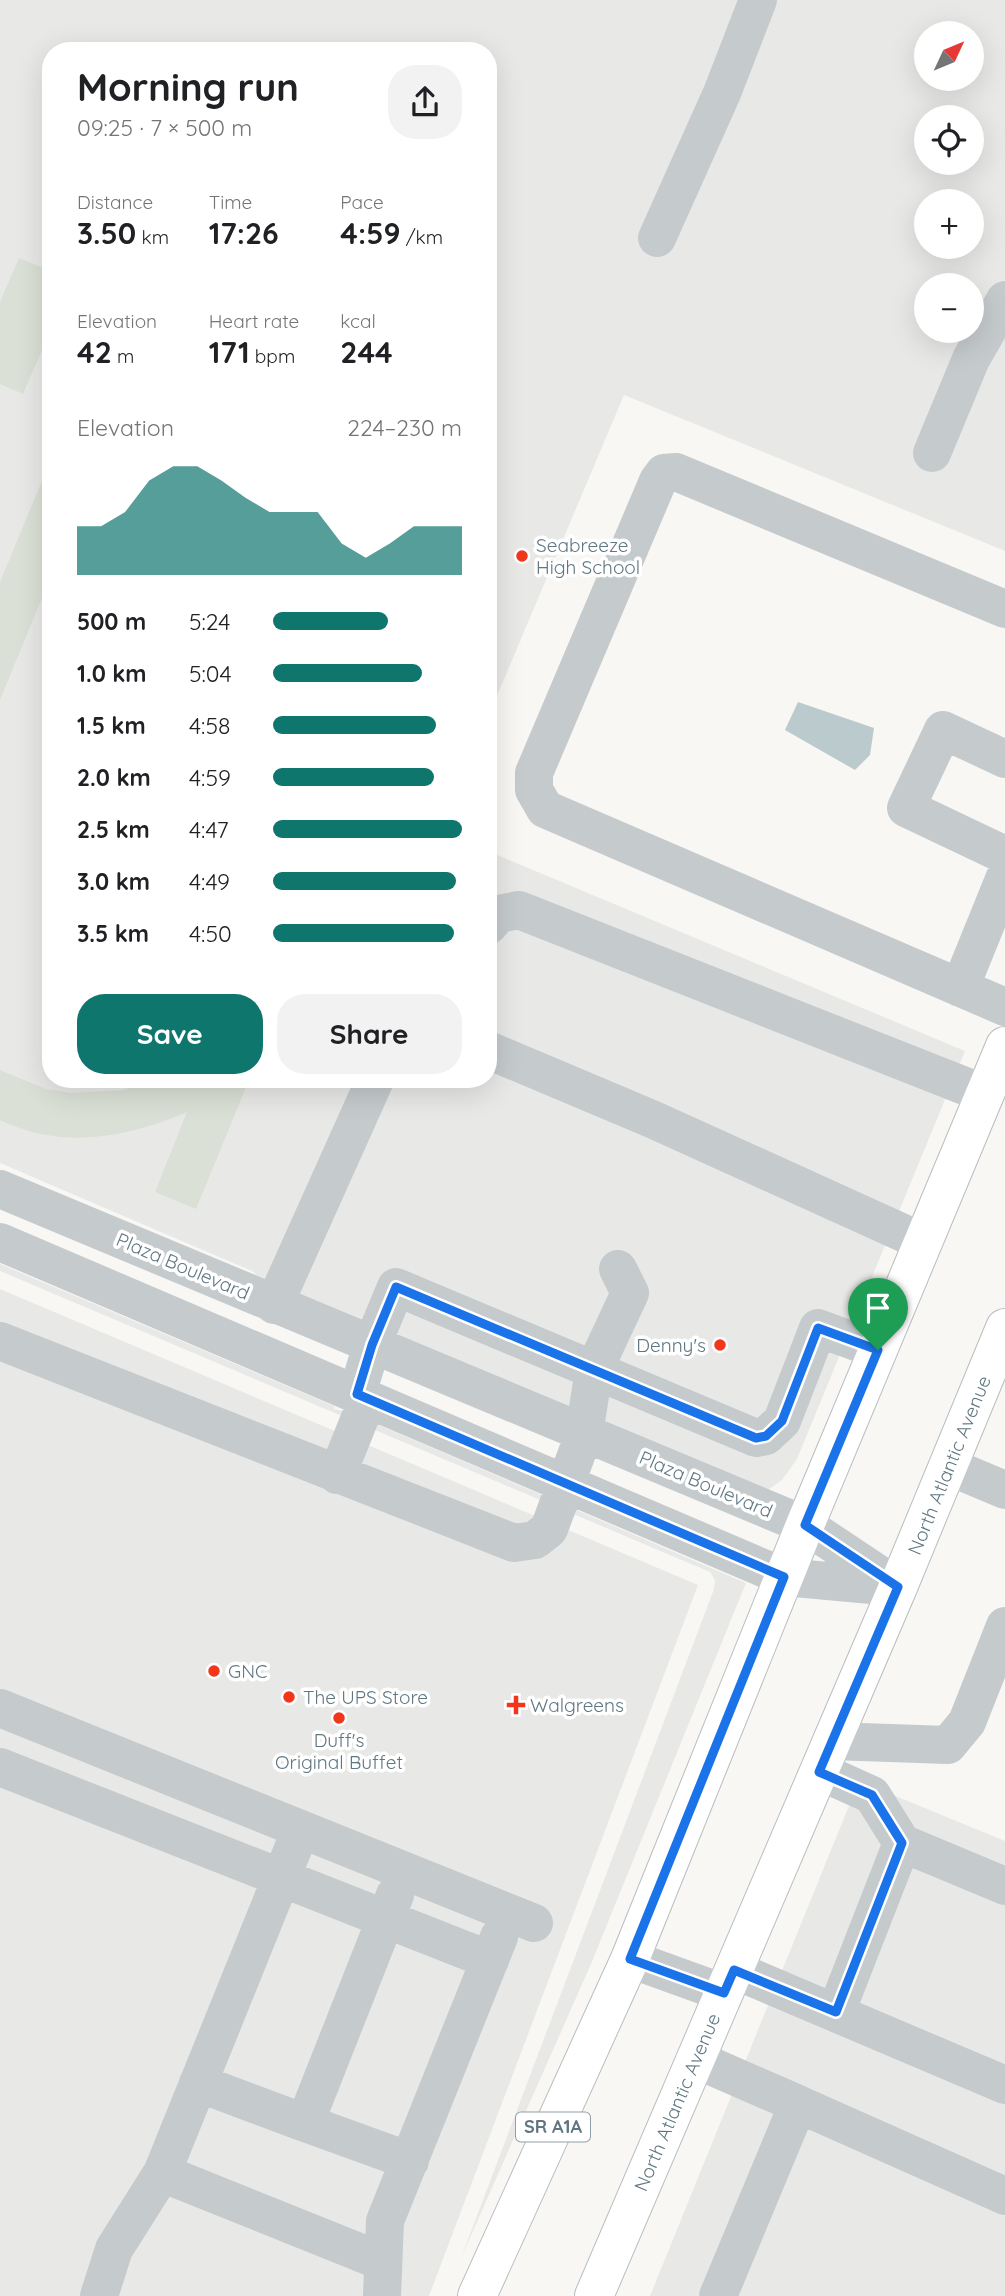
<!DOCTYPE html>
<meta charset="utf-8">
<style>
:root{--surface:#fff;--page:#f2f2f2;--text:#202124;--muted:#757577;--accent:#0f766e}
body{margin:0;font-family:Quicksand,sans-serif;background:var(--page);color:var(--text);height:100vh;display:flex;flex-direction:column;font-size:26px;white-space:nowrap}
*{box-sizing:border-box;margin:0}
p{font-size:23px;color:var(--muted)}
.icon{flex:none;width:38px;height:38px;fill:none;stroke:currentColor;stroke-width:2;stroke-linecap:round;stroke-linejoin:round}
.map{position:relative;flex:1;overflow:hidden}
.sheet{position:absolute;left:42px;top:42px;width:455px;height:1046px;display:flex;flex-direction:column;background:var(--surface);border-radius:28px;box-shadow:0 7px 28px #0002}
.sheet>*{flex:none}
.needle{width:46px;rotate:46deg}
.fabs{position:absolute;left:914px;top:21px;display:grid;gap:14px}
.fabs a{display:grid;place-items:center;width:70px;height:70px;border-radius:50%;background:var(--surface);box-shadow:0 7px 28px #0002;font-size:35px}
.pin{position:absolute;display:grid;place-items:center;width:60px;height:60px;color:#fff;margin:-72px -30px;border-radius:50% 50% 50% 0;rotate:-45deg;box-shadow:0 0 7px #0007}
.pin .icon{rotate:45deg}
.round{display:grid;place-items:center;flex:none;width:74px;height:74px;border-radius:28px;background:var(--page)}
.headline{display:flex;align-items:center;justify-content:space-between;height:119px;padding:0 35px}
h1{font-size:38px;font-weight:700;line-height:52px}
.figures{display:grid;grid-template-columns:repeat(3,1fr);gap:10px;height:119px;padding:7px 35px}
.figures div{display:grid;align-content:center}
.figures b{font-size:30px;font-weight:700}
.figures small{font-size:19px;font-weight:400}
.figures p{font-size:19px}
.chart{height:196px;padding:14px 35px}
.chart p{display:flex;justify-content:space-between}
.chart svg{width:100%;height:126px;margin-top:7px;fill:var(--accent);opacity:.7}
.primary-button{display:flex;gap:14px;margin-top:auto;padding:14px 35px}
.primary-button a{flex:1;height:80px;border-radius:28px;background:var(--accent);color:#fff;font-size:28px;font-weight:700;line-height:80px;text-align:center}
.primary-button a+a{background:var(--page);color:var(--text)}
ul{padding:0 35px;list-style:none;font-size:23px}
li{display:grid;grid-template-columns:112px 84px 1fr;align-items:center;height:52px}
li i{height:18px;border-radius:9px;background:var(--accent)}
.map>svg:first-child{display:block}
</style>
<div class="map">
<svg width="1005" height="2296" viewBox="0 0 1005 2296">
<rect width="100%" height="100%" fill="#f8f7f4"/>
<!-- built -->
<path fill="#e8e9e7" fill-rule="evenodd" d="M 0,0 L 1005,0 L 1005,551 L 624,395 L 488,717 L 488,51 L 51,51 L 51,1080 L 488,1080 L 488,851 L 965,1051 L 797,1459 L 782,1480 L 765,1492 L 274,1305 L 254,1272 L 0,1163 ZM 926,33 L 971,33 L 971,79 L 926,79 ZM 926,117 L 971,117 L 971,163 L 926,163 ZM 926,201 L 971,201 L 971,247 L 926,247 ZM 926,285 L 971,285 L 971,331 L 926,331 Z
M 0,1264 L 334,1406 L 334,1409 L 349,1412 L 746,1583 L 591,1964 L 461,2258 L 714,1589 L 715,1580 L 710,1572 L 0,1271 Z
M 0,1289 L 698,1585 L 429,2296 L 0,2296 Z
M 859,1781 L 1005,1841 L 1005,2296 L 650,2296 Z"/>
<!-- green -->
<path fill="#dae0d5" d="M 19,258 L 51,271 L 51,329 L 23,394 L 0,384 L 0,302 Z
M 488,405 L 492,462 L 488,486 Z
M 51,459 L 51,576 L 0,700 L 0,582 Z
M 0,1070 L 46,1089 L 71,1093 L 123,1090 L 151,1080 L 249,1080 L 196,1209 L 155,1192 L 187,1112 C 127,1138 61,1150 0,1120 Z"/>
<!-- water -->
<path fill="#bbcacd" d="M 798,702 L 874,728 L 870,755 L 855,770 L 785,730 Z"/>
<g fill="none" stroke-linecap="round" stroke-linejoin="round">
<!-- major casing -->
<g stroke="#b8bdc0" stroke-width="40">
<path id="major" d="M 477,2296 L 630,1959 L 805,1525 L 1005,1046
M 594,2296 L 898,1587 L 1005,1328"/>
</g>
<!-- minor -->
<path stroke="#c5cacd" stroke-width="38" d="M 657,238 L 722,93 L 758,0
M 932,453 L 971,359 L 1005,300
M 1005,609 L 676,472 L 664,473 L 658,481 L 534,773 L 534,790 L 545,809 L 1005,1007
M 1005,759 L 943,730 L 906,808 L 1005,855
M 488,926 L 499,914 L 519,910 L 985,1094
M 960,988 L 1005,877
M 488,1050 L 654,1120 L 923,1242
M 0,1189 L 805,1525 L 898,1587
M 0,1242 L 784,1577 L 893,1587
M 618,1269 L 630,1293 L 594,1370 L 756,1438 L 766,1436 L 782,1421 L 818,1328 L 878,1350
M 274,1305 L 375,1080
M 0,1341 L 514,1543 L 535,1540 L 549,1529 L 584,1434 L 594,1370 L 396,1287 L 372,1345 L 357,1394
M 948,1466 L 1005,1490
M 337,1475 L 368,1398
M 0,1708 L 534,1923
M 832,1741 L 948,1745 L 967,1722 L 1005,1626
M 0,1767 L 490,1960
M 819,1771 L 872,1795 L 902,1843 L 1005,1886
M 301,1829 L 162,2173 L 381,2261
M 630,1959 L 724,1993
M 734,1970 L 1005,2085
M 836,2012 L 902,1843
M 695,2059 L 798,2104
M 198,2083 L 305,2123 L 395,1895
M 305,2123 L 410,2161
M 99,2296 L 114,2249 L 162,2173
M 382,2296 L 385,2221 L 499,1937
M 718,2296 L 798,2104 L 1005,2196"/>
<!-- major -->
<use href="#major" stroke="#fff" stroke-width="38"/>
</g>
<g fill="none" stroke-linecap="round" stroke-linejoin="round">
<!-- route casing -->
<g stroke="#fff" stroke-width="14">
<path id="route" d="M 396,1287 L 756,1438 L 766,1436 L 782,1421 L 818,1328 L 878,1350 L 805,1525 L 898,1587 L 819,1772 L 872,1795 L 902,1843 L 836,2012 L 734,1970 L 724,1993 L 630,1959 L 784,1577 L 357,1394 L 372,1345 Z"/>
</g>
<!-- route -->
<use href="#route" stroke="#1a73e8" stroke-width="9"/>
</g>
<!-- markers -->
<g fill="#f1361b" stroke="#fff" stroke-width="2.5">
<circle cx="522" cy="556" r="7"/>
<circle cx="720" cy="1345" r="7"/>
<circle cx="214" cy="1671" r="7"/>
<circle cx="289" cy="1697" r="7"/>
<path d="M512.5 1694.5h7v7h7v7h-7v7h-7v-7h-7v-7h7z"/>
<circle cx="339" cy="1718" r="7"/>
</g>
<g text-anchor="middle" stroke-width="7" stroke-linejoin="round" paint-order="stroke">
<!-- shield labels -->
<rect fill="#fff" stroke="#90a0a8" stroke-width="2" x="516" y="2112.5" width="74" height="29" rx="5"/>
<g font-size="18" font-weight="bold" fill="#607782">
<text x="553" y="2133">SR A1A</text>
</g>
<!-- poi labels -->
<g font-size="19" fill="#607782" stroke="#fff" text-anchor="start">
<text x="536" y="552">Seabreeze<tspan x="536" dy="22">High School</tspan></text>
<text x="706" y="1352" text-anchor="end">Denny's</text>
<text x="228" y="1678">GNC</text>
<text x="303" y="1704">The UPS Store</text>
<text x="530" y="1712">Walgreens</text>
<text x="339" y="1747" text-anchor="middle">Duff's<tspan x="339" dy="22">Original Buffet</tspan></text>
</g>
<!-- street labels -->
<g font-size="19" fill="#607782" stroke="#fff">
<text transform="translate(183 1266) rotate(23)" y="7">Plaza Boulevard</text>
<text transform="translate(949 1465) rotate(-68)" y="7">North Atlantic Avenue</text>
<text transform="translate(706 1484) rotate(23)" y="7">Plaza Boulevard</text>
<text transform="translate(677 2102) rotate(-67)" y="7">North Atlantic Avenue</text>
</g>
</g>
</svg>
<div class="fabs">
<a><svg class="needle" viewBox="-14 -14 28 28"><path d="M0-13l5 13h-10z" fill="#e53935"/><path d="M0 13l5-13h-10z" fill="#757577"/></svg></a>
<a><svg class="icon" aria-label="locate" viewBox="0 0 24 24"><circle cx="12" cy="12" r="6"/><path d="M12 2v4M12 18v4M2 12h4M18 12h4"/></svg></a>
<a>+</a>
<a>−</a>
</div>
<div class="pin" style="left:878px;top:1350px;background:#1e9e55"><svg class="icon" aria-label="arrive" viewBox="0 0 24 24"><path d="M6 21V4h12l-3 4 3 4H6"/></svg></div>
<section class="sheet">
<div class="headline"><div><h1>Morning run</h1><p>09:25 · 7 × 500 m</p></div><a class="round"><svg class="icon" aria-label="share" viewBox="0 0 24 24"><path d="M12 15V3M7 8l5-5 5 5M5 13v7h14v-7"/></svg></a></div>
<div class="figures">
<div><p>Distance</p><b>3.50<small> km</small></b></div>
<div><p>Time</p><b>17:26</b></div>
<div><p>Pace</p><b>4:59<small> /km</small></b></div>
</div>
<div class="figures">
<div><p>Elevation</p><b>42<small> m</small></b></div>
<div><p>Heart rate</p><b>171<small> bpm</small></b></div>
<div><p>kcal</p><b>244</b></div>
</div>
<div class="chart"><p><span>Elevation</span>224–230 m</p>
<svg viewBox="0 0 160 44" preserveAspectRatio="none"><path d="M0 44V27L10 27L20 22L30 11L40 6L50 6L60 11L70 17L80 22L90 22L100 22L110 33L120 38L130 33L140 27L150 27L160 27V44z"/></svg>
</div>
<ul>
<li><b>500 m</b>5:24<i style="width:61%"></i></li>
<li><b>1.0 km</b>5:04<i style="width:79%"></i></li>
<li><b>1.5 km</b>4:58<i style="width:86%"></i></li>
<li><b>2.0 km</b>4:59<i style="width:85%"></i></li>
<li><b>2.5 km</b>4:47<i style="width:100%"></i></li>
<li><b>3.0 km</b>4:49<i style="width:97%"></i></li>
<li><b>3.5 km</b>4:50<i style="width:96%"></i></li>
</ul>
<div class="primary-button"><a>Save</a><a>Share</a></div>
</section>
</div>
